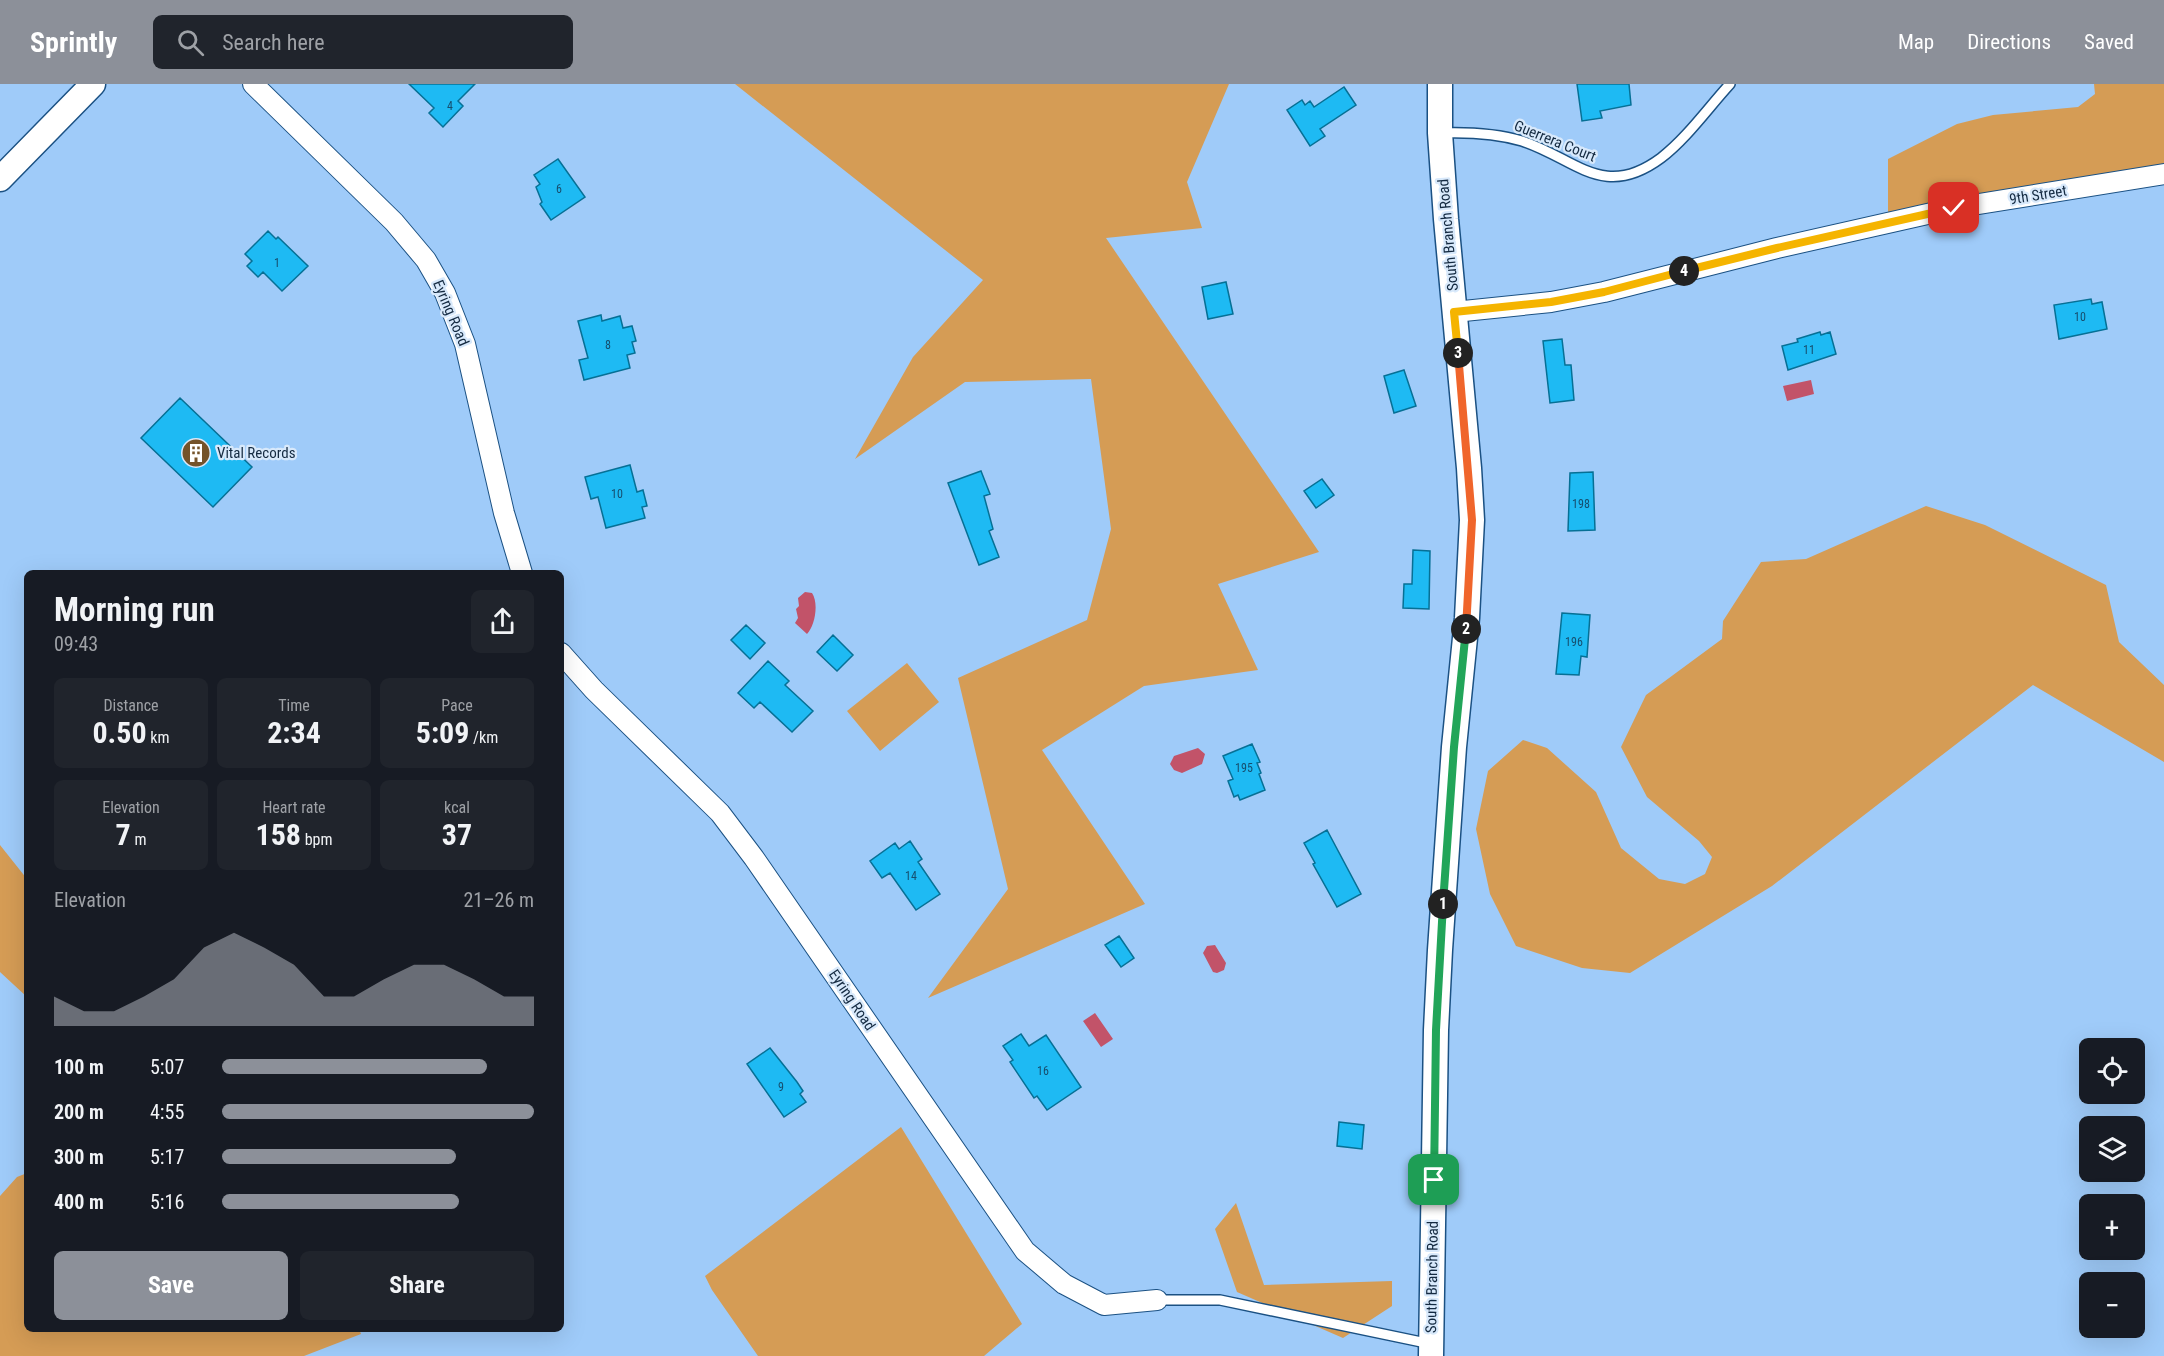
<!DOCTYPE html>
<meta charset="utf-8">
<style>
:root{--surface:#171b24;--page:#20242c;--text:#f1f3f6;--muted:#9ea1a6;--accent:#8c9099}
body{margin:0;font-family:"Roboto Condensed",sans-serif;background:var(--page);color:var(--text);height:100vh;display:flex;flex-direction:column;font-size:22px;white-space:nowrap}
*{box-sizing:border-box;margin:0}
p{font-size:20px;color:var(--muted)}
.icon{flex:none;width:33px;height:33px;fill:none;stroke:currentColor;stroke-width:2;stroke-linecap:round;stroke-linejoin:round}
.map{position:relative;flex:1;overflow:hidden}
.sheet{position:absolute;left:24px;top:486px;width:540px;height:762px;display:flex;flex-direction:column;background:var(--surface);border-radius:9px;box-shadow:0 6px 24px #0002}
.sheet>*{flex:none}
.controls{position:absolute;left:2079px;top:954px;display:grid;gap:12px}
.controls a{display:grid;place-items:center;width:66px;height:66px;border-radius:9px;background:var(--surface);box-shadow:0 6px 24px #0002;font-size:30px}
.pin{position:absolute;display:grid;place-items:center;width:51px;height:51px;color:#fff;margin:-26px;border-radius:12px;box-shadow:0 3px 9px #0006}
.km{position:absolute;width:30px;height:30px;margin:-15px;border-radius:50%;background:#222;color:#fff;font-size:16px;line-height:30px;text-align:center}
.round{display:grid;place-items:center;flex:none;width:63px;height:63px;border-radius:9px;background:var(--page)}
.headline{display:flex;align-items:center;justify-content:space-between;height:102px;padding:0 30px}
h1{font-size:33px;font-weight:700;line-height:45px}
.metrics{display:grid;grid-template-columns:repeat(3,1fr);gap:9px;height:102px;padding:6px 30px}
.metrics div{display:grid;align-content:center;border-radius:9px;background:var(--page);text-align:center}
.metrics b{font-size:30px;font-weight:700}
.metrics small{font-size:16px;font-weight:400}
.metrics p{font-size:16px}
.chart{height:168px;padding:12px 30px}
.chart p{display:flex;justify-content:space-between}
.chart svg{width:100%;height:108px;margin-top:6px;fill:var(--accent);opacity:.7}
.primary-button{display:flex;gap:12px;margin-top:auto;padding:12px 30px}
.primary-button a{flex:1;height:69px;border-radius:9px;background:var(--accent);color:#fff;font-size:24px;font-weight:700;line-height:69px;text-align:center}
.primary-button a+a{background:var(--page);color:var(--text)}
ul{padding:0 30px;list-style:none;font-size:20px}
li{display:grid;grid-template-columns:96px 72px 1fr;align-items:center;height:45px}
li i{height:15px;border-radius:8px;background:var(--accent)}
header{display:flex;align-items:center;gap:36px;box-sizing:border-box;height:84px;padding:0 30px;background:var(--accent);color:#fff}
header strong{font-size:28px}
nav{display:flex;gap:33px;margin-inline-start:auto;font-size:21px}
.search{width:420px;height:54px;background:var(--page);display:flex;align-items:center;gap:15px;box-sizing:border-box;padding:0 21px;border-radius:9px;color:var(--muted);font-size:22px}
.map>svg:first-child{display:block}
</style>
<header>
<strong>Sprintly</strong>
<div class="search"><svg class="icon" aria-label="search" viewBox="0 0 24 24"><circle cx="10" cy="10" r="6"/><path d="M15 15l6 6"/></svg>Search here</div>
<nav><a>Map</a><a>Directions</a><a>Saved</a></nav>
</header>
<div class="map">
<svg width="2164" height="1272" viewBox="0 0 2164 1272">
<rect width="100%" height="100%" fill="#9fcbf9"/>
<!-- green -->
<path fill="#d59c55" d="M 735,0 L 1229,0 L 1187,98 L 1202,144 L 1106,154 L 1319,468 L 1218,500 L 1258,586 L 1144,602 L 1042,666 L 1145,820 L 928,914 L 1008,805 L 958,594 L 1087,536 L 1111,445 L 1091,295 L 965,298 L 855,375 L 913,273 L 983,196 Z
M 2094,0 L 2164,0 L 2164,83 L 1888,129 L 1888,75 L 1957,40 L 1993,31 L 2078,23 L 2095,10 Z
M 1926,422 L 1985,441 L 2106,501 L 2119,558 L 2164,601 L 2164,678 L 2033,601 L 1772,802 L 1630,889 L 1582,884 L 1516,862 L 1490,810 L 1476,745 L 1488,687 L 1523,656 L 1547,664 L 1596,708 L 1621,764 L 1659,795 L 1685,800 L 1705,790 L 1712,773 L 1699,757 L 1647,713 L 1621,663 L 1646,611 L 1722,555 L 1723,537 L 1761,478 L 1806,475 Z
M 907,579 L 939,618 L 880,667 L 847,627 Z
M 0,761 L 27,795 L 27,913 L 0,888 Z
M 901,1043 L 1022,1240 L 984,1272 L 758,1272 L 712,1206 L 705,1192 Z
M 27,1089 L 27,1245 L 359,1245 L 361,1250 L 304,1272 L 0,1272 L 0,1112 L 17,1093 Z
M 1236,1119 L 1264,1201 L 1392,1197 L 1392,1222 L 1343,1254 L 1237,1208 L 1215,1145 Z"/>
<!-- water -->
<path fill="#c25369" d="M 1811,296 L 1814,310 L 1787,317 L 1783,302 Z
M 805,508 L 812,509 C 819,519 815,542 807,550 L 795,539 L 798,534 L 796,525 L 799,522 L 798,514 Z
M 1198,664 L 1205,670 L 1202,680 L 1182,689 L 1174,686 L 1170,680 L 1174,672 Z
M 1215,861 L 1226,879 L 1224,886 L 1217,889 L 1213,888 L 1203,869 L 1207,862 Z
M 1095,929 L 1113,955 L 1101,963 L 1083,937 Z"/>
<!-- building -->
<path fill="#1ebaf3" stroke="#067095" stroke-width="1.5" d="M 409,0 L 475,0 L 458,17 L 463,22 L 443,43 L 429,29 L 434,24 Z
M 1577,0 L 1629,0 L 1631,21 L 1600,27 L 1602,34 L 1582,37 Z
M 1344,3 L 1356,21 L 1320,45 L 1325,52 L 1310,62 L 1287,26 L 1302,16 L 1305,21 L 1310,17 L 1314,23 Z
M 558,75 L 585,113 L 551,136 L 540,120 L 542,118 L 536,103 L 540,100 L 534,91 Z
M 268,147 L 276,155 L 278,153 L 308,182 L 282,207 L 263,188 L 258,193 L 247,182 L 252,177 L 245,170 Z
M 1226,198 L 1233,230 L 1208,235 L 1202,203 Z
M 2091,215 L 2092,220 L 2102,218 L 2107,245 L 2059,255 L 2054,221 Z
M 601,231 L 602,237 L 620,232 L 623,244 L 632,242 L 636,257 L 632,258 L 635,269 L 627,271 L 630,284 L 584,296 L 579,276 L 588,274 L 578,237 Z
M 1820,248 L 1821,251 L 1830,248 L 1836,270 L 1788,286 L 1782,262 L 1798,258 L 1797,255 Z
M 1562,255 L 1565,281 L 1571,281 L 1574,316 L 1550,319 L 1543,257 Z
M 1404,286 L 1416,322 L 1394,329 L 1384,292 Z
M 180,314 L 252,383 L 213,423 L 141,354 Z
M 630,381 L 637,408 L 643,406 L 647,422 L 642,423 L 645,434 L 606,444 L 598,413 L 591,415 L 585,393 Z
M 981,387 L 990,410 L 984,412 L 993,445 L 989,447 L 999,473 L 979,481 L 948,399 Z
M 1593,388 L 1595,446 L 1568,447 L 1570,389 Z
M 1322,395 L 1334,411 L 1316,424 L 1304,407 Z
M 1413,466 L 1430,467 L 1429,525 L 1403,524 L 1404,500 L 1412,500 Z
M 1562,529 L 1590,531 L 1587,573 L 1581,572 L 1579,591 L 1556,590 Z
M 746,541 L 765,559 L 750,575 L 731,556 Z
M 833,551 L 853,571 L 837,587 L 817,568 Z
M 768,577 L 789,597 L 785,601 L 813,627 L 792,648 L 760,618 L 754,624 L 738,609 Z
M 1252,660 L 1260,678 L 1257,679 L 1261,689 L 1259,690 L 1265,706 L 1240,716 L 1238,711 L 1234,713 L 1228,697 L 1233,695 L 1223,672 Z
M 1327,746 L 1361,810 L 1337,823 L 1313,780 L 1315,779 L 1304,759 Z
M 910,757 L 922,775 L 918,778 L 940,810 L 916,826 L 890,789 L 882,794 L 870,777 L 895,759 L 899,765 Z
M 1119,852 L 1134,874 L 1121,883 L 1105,861 Z
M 1021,950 L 1029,962 L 1046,951 L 1081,1003 L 1047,1026 L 1037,1012 L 1034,1014 L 1010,978 L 1013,976 L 1003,962 Z
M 770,964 L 797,998 L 803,1007 L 800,1010 L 806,1018 L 784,1033 L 747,980 Z
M 1339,1038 L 1364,1041 L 1362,1065 L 1337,1062 Z"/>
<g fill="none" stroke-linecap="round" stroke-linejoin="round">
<!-- service casing -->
<g stroke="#1b5183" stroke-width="12">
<path id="service" d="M 1440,49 C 1468,48 1495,49 1522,57 C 1575,74 1603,117 1661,74 C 1687,54 1708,24 1730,0
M 1157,1216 L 1220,1216 L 1431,1260"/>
</g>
<!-- minor casing -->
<g stroke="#1b5183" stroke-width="22">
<path id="minor" d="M 253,0 L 394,138 L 426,176 L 445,209 L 465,260 L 504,429 L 522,489
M 1454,228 L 1551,218 L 1604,208 L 1777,164 L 1954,124 L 2164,90
M 561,569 L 594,606 L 720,729 L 754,774 L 1025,1167 L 1064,1200 L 1104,1221 L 1157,1216"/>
</g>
<!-- tertiary casing -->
<g stroke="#1b5183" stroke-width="27">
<path id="tertiary" d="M 0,95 L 93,0
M 1431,1272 L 1436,946 L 1440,866 L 1454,663 L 1467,534 L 1472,436 L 1469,384 L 1446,135 L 1440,49 L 1440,0"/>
</g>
<!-- service -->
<use href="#service" stroke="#fff" stroke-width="9"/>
<!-- minor -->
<use href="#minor" stroke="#fff" stroke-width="20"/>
<!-- tertiary -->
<use href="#tertiary" stroke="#fff" stroke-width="24"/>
</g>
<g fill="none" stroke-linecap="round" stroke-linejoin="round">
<!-- split-1 casing -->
<g stroke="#fff" stroke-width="12">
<path id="split-1" d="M 1434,1096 L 1436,946 L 1443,820"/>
</g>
<!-- split-2 casing -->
<g stroke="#fff" stroke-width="12">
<path id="split-2" d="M 1443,820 L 1454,663 L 1466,545"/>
</g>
<!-- split-3 casing -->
<g stroke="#fff" stroke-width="12">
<path id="split-3" d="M 1458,269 L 1472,436 L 1466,545"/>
</g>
<!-- split-4 casing -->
<g stroke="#fff" stroke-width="12">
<path id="split-4" d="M 1458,269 L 1454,228 L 1551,218 L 1604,208 L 1684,187"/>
</g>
<!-- split-5 casing -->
<g stroke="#fff" stroke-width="12">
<path id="split-5" d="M 1684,187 L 1777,164 L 1954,124"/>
</g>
<!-- split-1 -->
<use href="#split-1" stroke="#22a559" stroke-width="8"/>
<!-- split-2 -->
<use href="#split-2" stroke="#22a559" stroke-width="8"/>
<!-- split-3 -->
<use href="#split-3" stroke="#f0652b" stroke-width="8"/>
<!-- split-4 -->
<use href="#split-4" stroke="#f5b400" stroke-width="8"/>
<!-- split-5 -->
<use href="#split-5" stroke="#f5b400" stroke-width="8"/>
</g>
<!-- icons -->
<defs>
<g id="building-disc" transform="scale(1.5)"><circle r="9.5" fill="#74532a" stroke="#d8e9fb"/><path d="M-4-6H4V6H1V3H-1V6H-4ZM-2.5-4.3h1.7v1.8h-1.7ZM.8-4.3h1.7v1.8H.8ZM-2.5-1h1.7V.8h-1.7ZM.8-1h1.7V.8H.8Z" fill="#fff"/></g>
</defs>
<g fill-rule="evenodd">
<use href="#building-disc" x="196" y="369"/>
</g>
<g text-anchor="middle" stroke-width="4.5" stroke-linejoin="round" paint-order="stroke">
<!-- number labels -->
<g font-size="12" fill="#164e6e">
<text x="450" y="26">4</text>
<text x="559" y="109">6</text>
<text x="277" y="183">1</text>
<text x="2080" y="237">10</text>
<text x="608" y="265">8</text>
<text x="1809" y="270">11</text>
<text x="617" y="414">10</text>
<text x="1581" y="424">198</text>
<text x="1574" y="562">196</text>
<text x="1244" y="688">195</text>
<text x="911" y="796">14</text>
<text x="1043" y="991">16</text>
<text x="781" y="1007">9</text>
</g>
<!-- street labels -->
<g font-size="15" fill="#142a41" stroke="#d8e9fb">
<text transform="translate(1555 57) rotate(22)" y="5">Guerrera Court</text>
<text transform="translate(2038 111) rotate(-9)" y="5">9th Street</text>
<text transform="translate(1448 151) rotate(-95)" y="5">South Branch Road</text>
<text transform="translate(451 229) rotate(67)" y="5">Eyring Road</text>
<text transform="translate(852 916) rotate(56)" y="5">Eyring Road</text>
<text transform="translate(1432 1193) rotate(-89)" y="5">South Branch Road</text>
</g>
<!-- poi labels -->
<g font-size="15" fill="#142a41" stroke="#d8e9fb" text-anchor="start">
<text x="217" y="374">Vital Records</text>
</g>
</g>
</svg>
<div class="controls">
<a><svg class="icon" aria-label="locate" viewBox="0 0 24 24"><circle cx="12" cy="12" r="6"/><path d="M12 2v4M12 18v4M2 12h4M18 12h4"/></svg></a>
<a><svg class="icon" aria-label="layers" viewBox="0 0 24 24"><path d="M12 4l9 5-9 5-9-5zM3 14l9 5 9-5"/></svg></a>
<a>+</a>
<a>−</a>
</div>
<div class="pin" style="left:1434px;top:1096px;background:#1e9e55"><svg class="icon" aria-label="arrive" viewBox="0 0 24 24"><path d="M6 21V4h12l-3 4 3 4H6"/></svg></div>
<div class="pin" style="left:1954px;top:124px;background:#d93025"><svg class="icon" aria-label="check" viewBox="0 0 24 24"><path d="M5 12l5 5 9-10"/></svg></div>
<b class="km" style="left:1443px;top:820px">1</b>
<b class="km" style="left:1466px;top:545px">2</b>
<b class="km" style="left:1458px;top:269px">3</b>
<b class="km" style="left:1684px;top:187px">4</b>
<section class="sheet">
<div class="headline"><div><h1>Morning run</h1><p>09:43</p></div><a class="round"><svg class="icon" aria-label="share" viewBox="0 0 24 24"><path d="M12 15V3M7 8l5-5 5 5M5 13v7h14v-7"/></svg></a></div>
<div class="metrics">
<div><p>Distance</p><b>0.50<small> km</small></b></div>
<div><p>Time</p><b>2:34</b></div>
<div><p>Pace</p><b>5:09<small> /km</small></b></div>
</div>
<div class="metrics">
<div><p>Elevation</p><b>7<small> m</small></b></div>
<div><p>Heart rate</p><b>158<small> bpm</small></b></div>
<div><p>kcal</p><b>37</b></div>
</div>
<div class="chart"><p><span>Elevation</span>21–26 m</p>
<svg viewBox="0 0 160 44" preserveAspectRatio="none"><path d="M0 44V32L10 38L20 38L30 32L40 25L50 12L60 6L70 12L80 19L90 32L100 32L110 25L120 19L130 19L140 25L150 32L160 32V44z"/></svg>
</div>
<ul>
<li><b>100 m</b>5:07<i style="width:85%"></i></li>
<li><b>200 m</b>4:55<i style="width:100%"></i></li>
<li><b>300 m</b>5:17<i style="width:75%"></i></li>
<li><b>400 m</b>5:16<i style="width:76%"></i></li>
</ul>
<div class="primary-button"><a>Save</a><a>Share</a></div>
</section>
</div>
